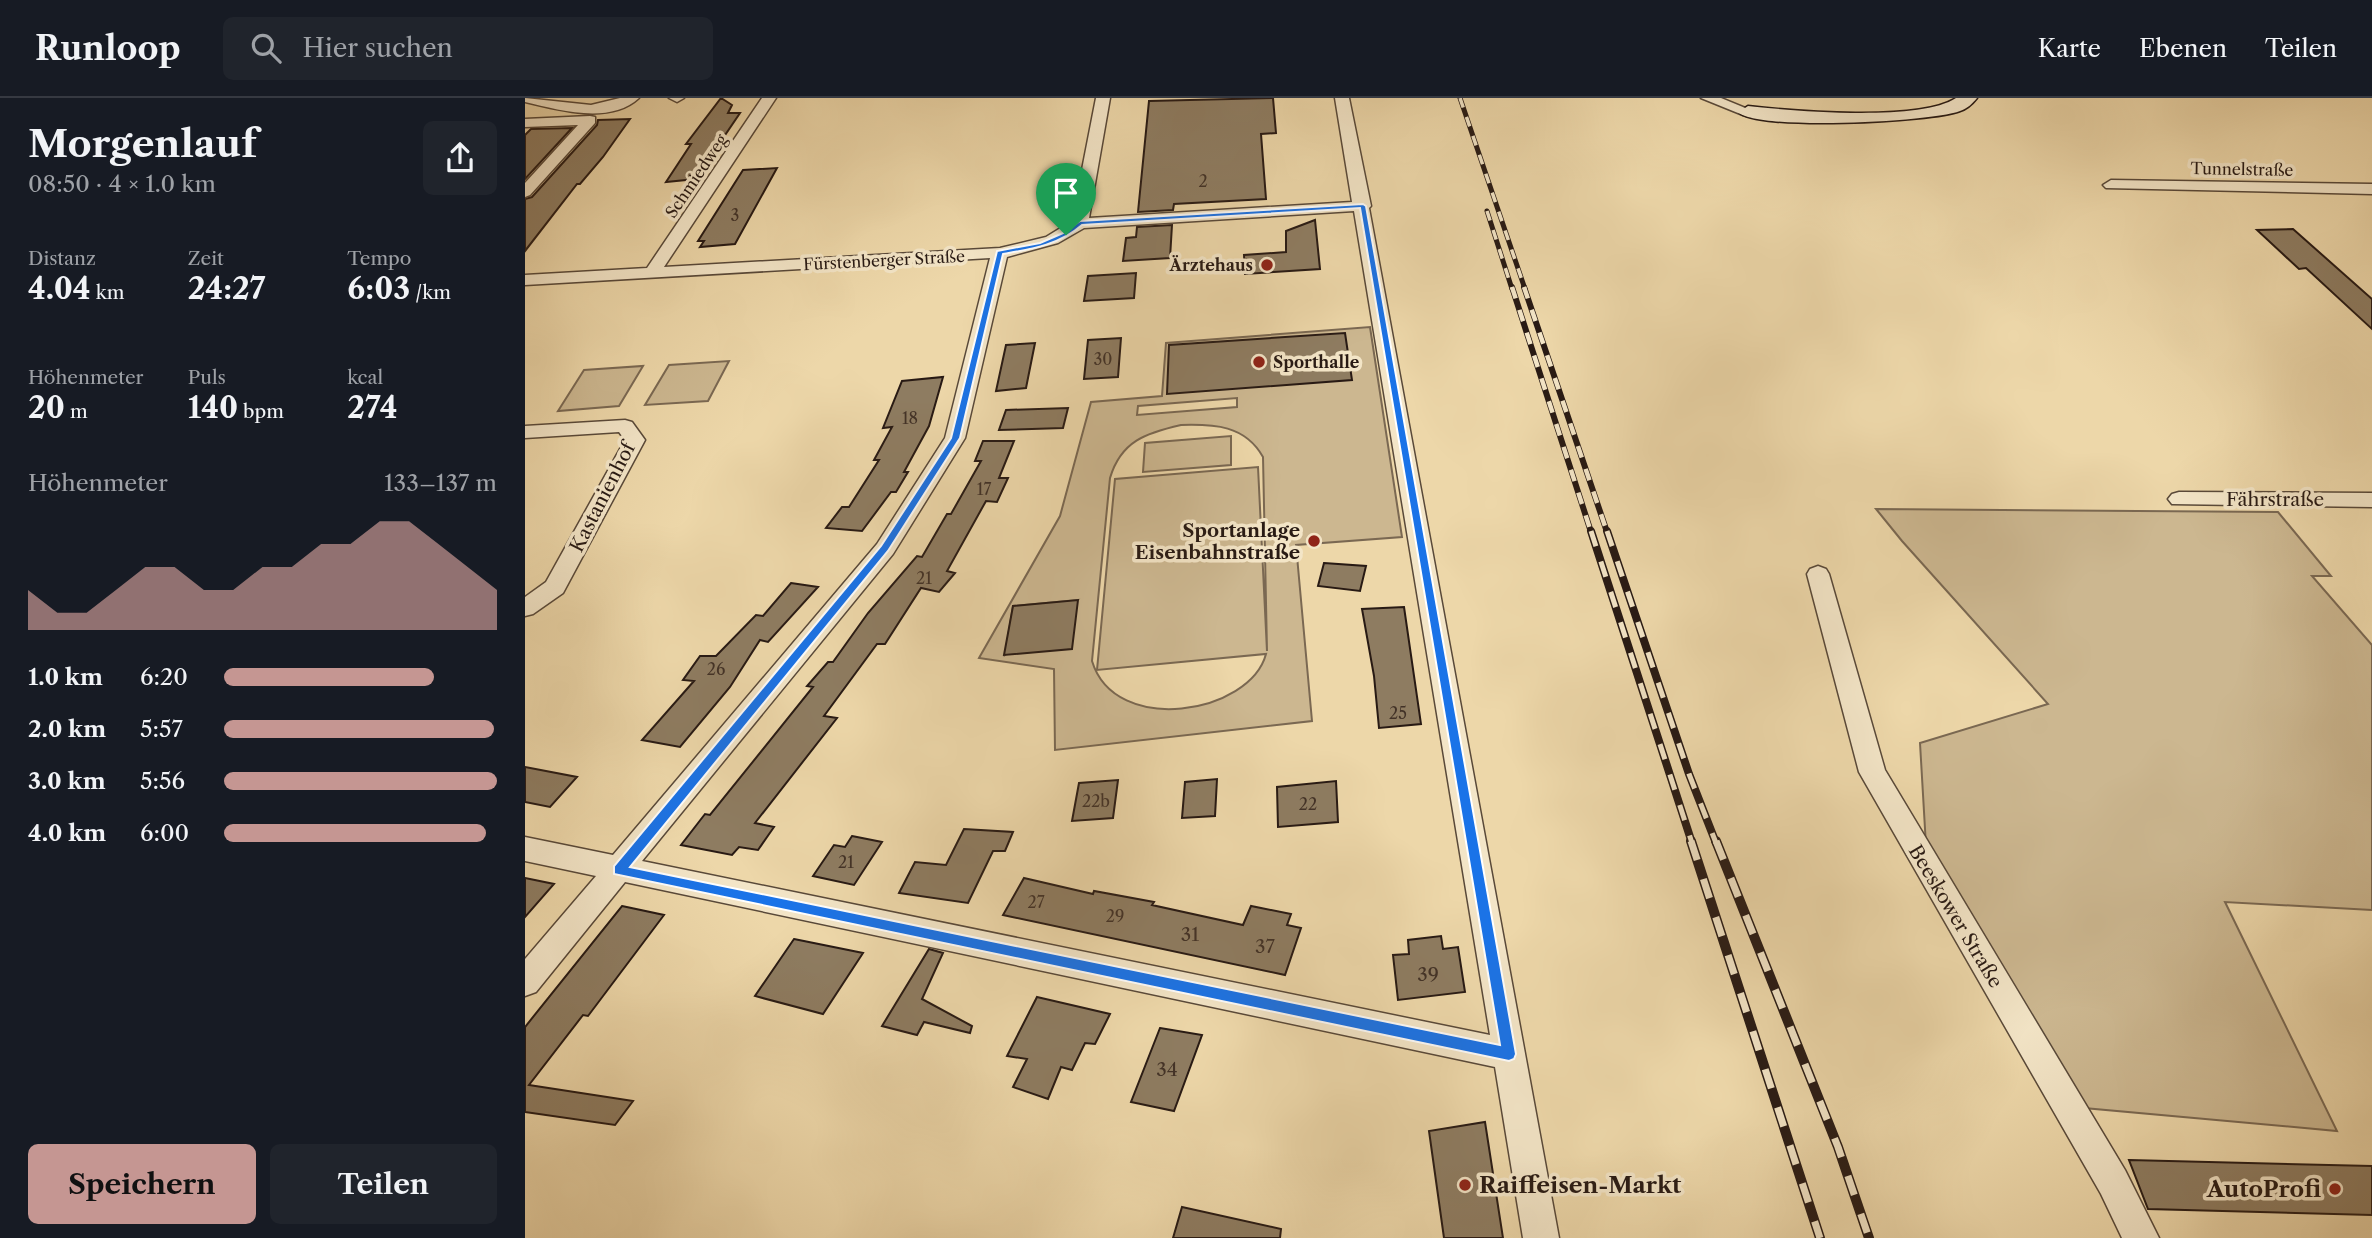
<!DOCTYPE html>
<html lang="de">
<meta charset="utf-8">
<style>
:root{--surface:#171b24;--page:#20242c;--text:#f1f3f6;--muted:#9ea1a6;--line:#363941;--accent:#c59692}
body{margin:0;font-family:"Libre Caslon Text",serif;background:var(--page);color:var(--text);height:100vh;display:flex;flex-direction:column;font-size:26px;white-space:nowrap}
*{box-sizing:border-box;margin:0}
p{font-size:23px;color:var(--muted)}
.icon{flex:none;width:38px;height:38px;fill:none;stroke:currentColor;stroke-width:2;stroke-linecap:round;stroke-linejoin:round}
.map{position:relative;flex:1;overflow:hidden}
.panel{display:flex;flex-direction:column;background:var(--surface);width:525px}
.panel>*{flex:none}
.pin{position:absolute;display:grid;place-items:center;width:60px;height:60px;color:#fff;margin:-72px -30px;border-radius:50% 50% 50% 0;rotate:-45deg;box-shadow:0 0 7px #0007}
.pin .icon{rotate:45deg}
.round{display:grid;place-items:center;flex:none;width:74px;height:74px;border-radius:10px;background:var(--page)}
.head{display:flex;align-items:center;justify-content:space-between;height:119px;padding:0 28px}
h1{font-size:38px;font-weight:800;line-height:52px}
.metrics{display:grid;grid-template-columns:repeat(3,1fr);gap:10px;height:119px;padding:7px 28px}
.metrics div{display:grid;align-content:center}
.metrics b{font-size:30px;font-weight:800}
.metrics small{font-size:19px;font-weight:400}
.metrics p{font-size:19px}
.chart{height:196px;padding:14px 28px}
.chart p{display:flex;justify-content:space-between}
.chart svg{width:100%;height:126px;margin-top:7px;fill:var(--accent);opacity:.7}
.cta{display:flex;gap:14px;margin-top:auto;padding:14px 28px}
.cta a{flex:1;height:80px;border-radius:10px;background:var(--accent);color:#111;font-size:28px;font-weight:800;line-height:80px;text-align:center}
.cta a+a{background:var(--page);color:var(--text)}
ul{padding:0 28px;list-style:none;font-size:23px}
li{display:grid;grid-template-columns:112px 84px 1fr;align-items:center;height:52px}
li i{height:18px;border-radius:9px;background:var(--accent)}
header{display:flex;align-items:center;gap:42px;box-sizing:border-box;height:98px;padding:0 35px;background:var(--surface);border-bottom:2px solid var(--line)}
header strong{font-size:33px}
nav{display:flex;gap:38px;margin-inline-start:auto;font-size:24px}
.search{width:490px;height:63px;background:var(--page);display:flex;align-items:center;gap:18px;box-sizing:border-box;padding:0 24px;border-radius:10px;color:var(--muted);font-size:26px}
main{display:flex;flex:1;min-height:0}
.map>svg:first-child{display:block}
</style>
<header>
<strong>Runloop</strong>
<div class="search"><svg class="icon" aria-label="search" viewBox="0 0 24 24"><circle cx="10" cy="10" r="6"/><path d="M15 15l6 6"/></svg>Hier suchen</div>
<nav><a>Karte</a><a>Ebenen</a><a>Teilen</a></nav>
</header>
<main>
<section class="panel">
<div class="head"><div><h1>Morgenlauf</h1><p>08:50 · 4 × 1.0 km</p></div><a class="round"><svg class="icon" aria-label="share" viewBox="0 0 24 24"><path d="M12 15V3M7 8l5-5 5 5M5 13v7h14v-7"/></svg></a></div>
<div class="metrics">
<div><p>Distanz</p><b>4.04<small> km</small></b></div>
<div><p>Zeit</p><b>24:27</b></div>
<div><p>Tempo</p><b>6:03<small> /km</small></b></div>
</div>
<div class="metrics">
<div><p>Höhenmeter</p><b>20<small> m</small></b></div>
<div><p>Puls</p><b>140<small> bpm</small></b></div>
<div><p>kcal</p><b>274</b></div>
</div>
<div class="chart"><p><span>Höhenmeter</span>133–137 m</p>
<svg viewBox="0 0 160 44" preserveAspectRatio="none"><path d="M0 44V30L10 38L20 38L30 30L40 22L50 22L60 30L70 30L80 22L90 22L100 14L110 14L120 6L130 6L140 14L150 22L160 30V44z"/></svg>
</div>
<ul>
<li><b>1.0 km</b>6:20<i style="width:77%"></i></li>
<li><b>2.0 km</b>5:57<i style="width:99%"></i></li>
<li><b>3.0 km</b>5:56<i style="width:100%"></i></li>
<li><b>4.0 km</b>6:00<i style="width:96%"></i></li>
</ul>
<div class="cta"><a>Speichern</a><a>Teilen</a></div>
</section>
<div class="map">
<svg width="1847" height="1140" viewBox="0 0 1847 1140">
<rect width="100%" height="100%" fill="#edd7a9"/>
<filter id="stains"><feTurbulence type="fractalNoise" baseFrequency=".00286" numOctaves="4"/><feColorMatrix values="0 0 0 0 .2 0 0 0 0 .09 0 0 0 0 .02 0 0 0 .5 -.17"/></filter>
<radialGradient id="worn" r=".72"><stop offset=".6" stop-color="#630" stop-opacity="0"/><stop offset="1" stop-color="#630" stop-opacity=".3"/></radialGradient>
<!-- green -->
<path fill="#ccb790" stroke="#7a6852" stroke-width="2" fill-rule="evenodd" d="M 845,229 L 877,439 L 771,447 L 787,623 L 530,652 L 529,571 L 454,560 L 535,418 L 566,304 L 637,298 L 641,245 ZM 712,300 L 712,309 L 612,317 L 613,308 ZM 656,327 C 689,326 720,327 738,359 L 742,553 L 733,369 L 590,381 L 572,572 L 741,556 C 725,616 590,639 567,563 L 585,380 C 596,343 621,335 656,327 ZM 552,502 L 480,557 L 488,508 Z
M 204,263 L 183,303 L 120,307 L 144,267 Z
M 118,268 L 94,308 L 33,313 L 59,272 Z
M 706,338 L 706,367 L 618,374 L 620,345 Z
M 1351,411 L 1753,414 L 1806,478 L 1787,478 L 1847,547 L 1847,812 L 1700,804 L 1812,1033 L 1559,1010 L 1401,748 L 1395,645 L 1523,606 L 1377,443 Z"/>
<!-- building -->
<path fill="#8e7c61" stroke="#281a14" stroke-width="2" d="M 196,0 L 207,7 L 203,15 L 215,15 L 196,43 L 189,44 L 171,81 L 141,84 L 166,46 L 161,46 Z
M 748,0 L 751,35 L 736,36 L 741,101 L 649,106 L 648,112 L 613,114 L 624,3 Z
M 105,21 L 78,59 L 55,86 L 52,86 L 0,153 L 0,101 L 7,99 L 72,27 L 73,22 Z
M 47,30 L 0,81 L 0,37 L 6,31 Z
M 252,70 L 210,146 L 175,149 L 179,143 L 173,143 L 218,72 Z
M 790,122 L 795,171 L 720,176 L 719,157 L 761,154 L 761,133 Z
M 647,127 L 645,160 L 598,163 L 601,140 L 611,139 L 612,129 Z
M 1768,131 L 1847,201 L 1847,231 L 1781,170 L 1774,171 L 1732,132 Z
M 611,175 L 609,200 L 559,203 L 563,178 Z
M 820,235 L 827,282 L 642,296 L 644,247 Z
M 596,240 L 593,279 L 559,281 L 563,242 Z
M 510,245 L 501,290 L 471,293 L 481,247 Z
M 418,279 L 404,328 L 379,374 L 383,374 L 371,394 L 366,394 L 337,433 L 301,430 L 317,409 L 324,409 L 354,362 L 349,362 L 367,329 L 358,330 L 377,283 Z
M 543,310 L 538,330 L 474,332 L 481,312 Z
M 458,343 L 489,343 L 474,380 L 483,380 L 472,404 L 461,403 L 422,473 L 430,475 L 414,494 L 396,490 L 360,546 L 352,546 L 299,618 L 312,620 L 230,725 L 249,729 L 233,752 L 214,749 L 207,757 L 156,747 L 180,716 L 185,717 L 288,589 L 282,588 L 303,564 L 308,564 L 343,515 L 392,458 L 397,459 L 422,416 L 426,416 L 456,363 L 450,363 Z
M 799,465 L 841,468 L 835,493 L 793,488 Z
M 266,485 L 293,489 L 243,544 L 235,542 L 205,589 L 155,649 L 117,642 L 169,583 L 158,582 L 175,558 L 191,558 L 231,517 L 238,518 Z
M 553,502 L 547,551 L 479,557 L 488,508 Z
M 879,509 L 896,626 L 854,630 L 849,578 L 837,511 Z
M 0,669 L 52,679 L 25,709 L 0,704 Z
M 692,681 L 690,718 L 657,720 L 660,684 Z
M 593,682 L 588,720 L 547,723 L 554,685 Z
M 811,683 L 813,724 L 753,729 L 752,689 Z
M 439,731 L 488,734 L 480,753 L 468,753 L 443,805 L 374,795 L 390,764 L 421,767 Z
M 327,738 L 357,744 L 329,787 L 288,778 L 309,747 L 320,749 Z
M 0,780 L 29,786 L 0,819 Z
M 499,780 L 568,796 L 569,793 L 629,804 L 627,807 L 718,827 L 726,808 L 766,816 L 762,827 L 776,830 L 760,877 L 478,817 Z
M 97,808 L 139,817 L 63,918 L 58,917 L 4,987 L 108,1003 L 90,1027 L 0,1014 L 0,929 Z
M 916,838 L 918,851 L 933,849 L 940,894 L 873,902 L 868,857 L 884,856 L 883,842 Z
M 269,841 L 338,855 L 298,916 L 230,898 Z
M 404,851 L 418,855 L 397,901 L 447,928 L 445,935 L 399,924 L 392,937 L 357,928 Z
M 512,899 L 585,916 L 570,946 L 560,945 L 547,972 L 536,969 L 523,1001 L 488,989 L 502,961 L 482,958 Z
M 635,930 L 677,937 L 649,1013 L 606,1004 Z
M 960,1024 L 978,1140 L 919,1140 L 904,1033 Z
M 1604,1062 L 1847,1068 L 1847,1117 L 1623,1111 Z
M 657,1109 L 756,1131 L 755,1140 L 648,1140 Z"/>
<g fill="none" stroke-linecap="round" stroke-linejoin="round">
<!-- minor casing -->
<g stroke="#594939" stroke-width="3">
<path id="minor" d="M 0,0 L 66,7 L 95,0 L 114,0 C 85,27 34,12 0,4 Z
M 144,0 L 159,0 L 152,4 Z
M 237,0 L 251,0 L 139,169 L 475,150 L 521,139 L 547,123 L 571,0 L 585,0 L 564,120 L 827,104 L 810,0 L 824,0 L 846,108 L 844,110 L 1034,1140 L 998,1140 L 970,969 L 100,784 L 11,894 L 0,898 L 0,861 L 71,778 L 0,763 L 0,739 L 88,757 L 352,446 L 420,340 L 465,160 L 0,187 L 0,177 L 122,170 ZM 829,113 L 965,937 L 117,763 L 368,456 L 440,340 L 482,159 L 533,145 L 559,130 Z
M 1176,0 L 1196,0 L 1230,14 L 1223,18 L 1218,17 Z
M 65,18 L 70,19 L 70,25 L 5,97 L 0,99 L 0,85 L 53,27 L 0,29 L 0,21 Z
M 1586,82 L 1847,86 L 1847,96 L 1581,90 L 1578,87 Z
M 100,322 L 107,324 L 120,342 L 38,495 L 8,516 L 0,518 L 0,499 L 21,484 L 100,342 L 94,334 L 0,340 L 0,328 Z
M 1654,394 L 1847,395 L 1847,409 L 1647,406 L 1643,401 L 1647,396 Z
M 1293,468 L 1301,471 L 1304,476 L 1360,672 L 1600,1072 L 1634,1140 L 1597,1140 L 1576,1096 L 1334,674 L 1282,476 L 1285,471 Z"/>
</g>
<!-- secondary casing -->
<g stroke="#281a14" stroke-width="3">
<path id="secondary" d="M 1431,0 L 1452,0 C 1448,5 1442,11 1435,13 C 1408,24 1229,33 1214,14 L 1223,8 C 1268,13 1395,24 1431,0 Z"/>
</g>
<!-- minor -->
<use href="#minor" fill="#f3e5c7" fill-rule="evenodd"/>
<!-- secondary -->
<use href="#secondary" fill="#f3e5c7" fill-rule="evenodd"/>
<!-- rail-far3 casing -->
<g stroke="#281a14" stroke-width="5">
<path id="rail-far3" d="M 935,0 L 1000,191
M 962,113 L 987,191"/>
</g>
<!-- rail-far2 casing -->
<g stroke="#281a14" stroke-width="6">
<path id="rail-far2" d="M 987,189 L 1066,434
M 999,189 L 1082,434"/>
</g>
<!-- rail-far1 casing -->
<g stroke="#281a14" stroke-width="8">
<path id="rail-far1" d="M 1066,433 L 1167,745
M 1082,433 L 1164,676 L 1191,745"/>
</g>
<!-- rail casing -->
<g stroke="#281a14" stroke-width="10">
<path id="rail" d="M 1166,743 L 1295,1140
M 1191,743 L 1313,1049 L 1344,1140"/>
</g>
<!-- rail-far3 -->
<use href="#rail-far3" stroke="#f3e5c7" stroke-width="3.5" stroke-dasharray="10" stroke-linecap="butt"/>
<!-- rail-far2 -->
<use href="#rail-far2" stroke="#f3e5c7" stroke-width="4.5" stroke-dasharray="12" stroke-linecap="butt"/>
<!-- rail-far1 -->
<use href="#rail-far1" stroke="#f3e5c7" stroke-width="5" stroke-dasharray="16" stroke-linecap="butt"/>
<!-- rail -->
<use href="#rail" stroke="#f3e5c7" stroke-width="7" stroke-dasharray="20" stroke-linecap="butt"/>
</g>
<!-- route -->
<path fill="#1a73e8" stroke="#fff" stroke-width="2" fill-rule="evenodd" d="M 838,106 L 841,108 L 991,956 L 989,961 L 984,963 L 89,776 L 89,768 L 356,448 L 426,340 L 472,153 L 515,145 L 538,135 L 555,123 ZM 835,110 L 975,947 L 105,769 L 363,453 L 435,340 L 478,156 C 507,151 534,147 557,127 Z"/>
<!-- markers -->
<g fill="#8f2418" stroke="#f3e5c7" stroke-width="2.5">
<circle cx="742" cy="167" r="7"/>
<circle cx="734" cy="264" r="7"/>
<circle cx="789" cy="443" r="7"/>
<circle cx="940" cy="1087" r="7"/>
<circle cx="1810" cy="1091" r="7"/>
</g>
<g text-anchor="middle" stroke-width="7" stroke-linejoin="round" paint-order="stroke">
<!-- far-street labels -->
<g font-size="16" fill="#281a14" stroke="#f3e5c7">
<text transform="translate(1717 71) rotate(1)" y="6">Tunnelstraße</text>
<text transform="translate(171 78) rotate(-56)" y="6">Schmiedweg</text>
<text transform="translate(359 162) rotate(-3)" y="6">Fürstenberger Straße</text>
</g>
<!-- number labels -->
<g font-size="16" fill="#423227">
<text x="678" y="89">2</text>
<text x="210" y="123">3</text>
<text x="578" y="267">30</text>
<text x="385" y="326">18</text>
<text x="459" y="397">17</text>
<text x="399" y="486">21</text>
<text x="191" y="577">26</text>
<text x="873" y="621">25</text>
<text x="571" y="709">22b</text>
<text x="783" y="712">22</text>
<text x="321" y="770">21</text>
<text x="511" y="810">27</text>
<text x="590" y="824">29</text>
</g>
<!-- far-poi labels -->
<g font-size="16" font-weight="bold" fill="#281a14" stroke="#f3e5c7" text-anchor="end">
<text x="728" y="173">Ärztehaus</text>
<text x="748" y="270" text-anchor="start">Sporthalle</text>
</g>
<!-- street labels -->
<g font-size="19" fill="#281a14" stroke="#f3e5c7">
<text transform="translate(77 399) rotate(-63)" y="7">Kastanienhof</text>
<text x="1750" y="408">Fährstraße</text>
<text transform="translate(1431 818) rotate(59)" y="7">Beeskower Straße</text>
</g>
<!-- poi labels -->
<g font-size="19" font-weight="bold" fill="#281a14" stroke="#f3e5c7" text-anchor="end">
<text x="775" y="439">Sportanlage<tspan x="775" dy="22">Eisenbahnstraße</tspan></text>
</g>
<!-- near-number labels -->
<g font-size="19" fill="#423227">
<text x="665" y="843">31</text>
<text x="740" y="855">37</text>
<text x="903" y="883">39</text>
<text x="642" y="978">34</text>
</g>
<!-- near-poi labels -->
<g font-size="23" font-weight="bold" fill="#281a14" stroke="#f3e5c7" text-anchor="start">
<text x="954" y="1095">Raiffeisen-Markt</text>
<text x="1796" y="1099" text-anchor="end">AutoProfi</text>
</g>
</g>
<rect width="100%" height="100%" filter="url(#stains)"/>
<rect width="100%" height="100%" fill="url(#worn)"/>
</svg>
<div class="pin" style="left:541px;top:137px;background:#1e9e55"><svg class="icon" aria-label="arrive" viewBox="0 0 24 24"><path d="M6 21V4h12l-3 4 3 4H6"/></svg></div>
</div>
</main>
